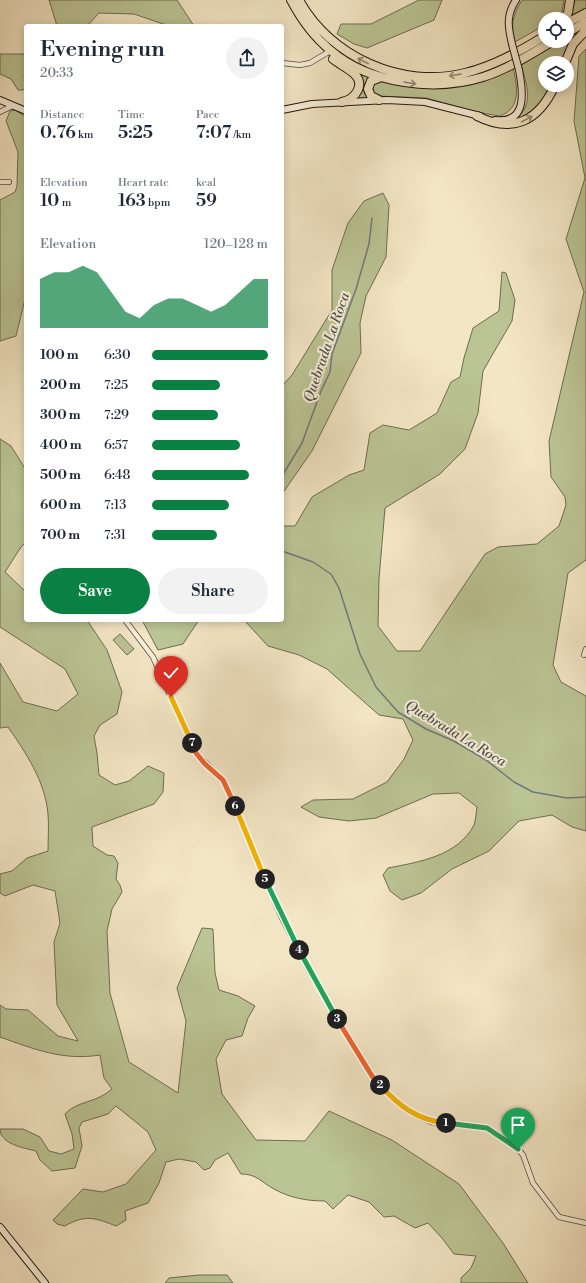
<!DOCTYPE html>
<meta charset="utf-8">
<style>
:root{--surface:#fff;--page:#f2f2f3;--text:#1f2937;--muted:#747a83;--accent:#0b8043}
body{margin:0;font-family:"Libre Bodoni",serif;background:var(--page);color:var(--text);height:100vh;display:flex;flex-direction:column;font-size:15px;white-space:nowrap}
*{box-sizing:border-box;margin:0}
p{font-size:13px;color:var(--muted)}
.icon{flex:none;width:22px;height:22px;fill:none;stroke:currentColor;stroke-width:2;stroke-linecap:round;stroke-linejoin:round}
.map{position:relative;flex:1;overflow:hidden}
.side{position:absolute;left:24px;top:24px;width:260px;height:598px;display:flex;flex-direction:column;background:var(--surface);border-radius:4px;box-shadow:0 2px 10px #0003}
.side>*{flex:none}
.buttons{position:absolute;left:538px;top:12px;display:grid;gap:8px}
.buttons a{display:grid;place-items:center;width:36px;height:36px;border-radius:50%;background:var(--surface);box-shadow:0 2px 10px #0003;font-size:20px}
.pin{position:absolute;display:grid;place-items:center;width:34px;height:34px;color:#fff;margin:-41px -17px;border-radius:50% 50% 50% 0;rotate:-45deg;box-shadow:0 0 4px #0007}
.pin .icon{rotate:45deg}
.km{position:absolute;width:20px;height:20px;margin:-10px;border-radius:50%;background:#222;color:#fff;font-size:11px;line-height:20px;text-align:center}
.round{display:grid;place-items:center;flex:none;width:42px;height:42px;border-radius:21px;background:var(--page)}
.summary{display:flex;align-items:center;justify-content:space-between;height:68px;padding:0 16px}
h1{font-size:22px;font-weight:600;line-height:30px}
.metrics{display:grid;grid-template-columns:repeat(3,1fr);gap:6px;height:68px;padding:4px 16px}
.metrics div{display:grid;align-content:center}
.metrics b{font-size:17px;font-weight:600}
.metrics small{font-size:11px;font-weight:400}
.metrics p{font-size:11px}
.chart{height:112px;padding:8px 16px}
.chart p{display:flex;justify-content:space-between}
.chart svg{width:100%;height:72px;margin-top:4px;fill:var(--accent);opacity:.7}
.cta{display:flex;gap:8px;margin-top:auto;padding:8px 16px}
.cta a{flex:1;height:46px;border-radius:24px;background:var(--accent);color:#fff;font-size:16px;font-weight:600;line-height:46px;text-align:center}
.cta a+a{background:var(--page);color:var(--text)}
ul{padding:0 16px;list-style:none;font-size:13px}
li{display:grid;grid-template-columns:64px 48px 1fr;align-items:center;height:30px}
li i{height:10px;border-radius:5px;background:var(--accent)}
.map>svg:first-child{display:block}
</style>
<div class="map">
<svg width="586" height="1283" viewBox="0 0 586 1283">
<rect width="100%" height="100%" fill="#f3e6c5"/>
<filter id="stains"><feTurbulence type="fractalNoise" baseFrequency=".005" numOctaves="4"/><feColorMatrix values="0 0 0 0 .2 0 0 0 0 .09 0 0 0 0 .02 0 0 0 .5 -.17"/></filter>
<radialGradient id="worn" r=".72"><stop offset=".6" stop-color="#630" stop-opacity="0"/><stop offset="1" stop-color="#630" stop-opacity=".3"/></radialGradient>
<!-- green -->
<path fill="#bbc494" stroke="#6e6c51" d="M 49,0 L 177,0 L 194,26 L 169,26 L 134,14 L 99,13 L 87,26 L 57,26 Z
M 419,0 L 442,0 L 434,20 L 367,48 L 354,44 L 337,34 L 341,24 L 371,24 Z
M 522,0 L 564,0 L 562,11 L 558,18 L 545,19 L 545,25 L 515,42 C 510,26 513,14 522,0 Z
M 575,0 L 586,0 L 586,9 L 571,18 Z
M 586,26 L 562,63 L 545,63 L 545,85 L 552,85 C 541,108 538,112 514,120 C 535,105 527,86 521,65 L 562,41 L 567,41 L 567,38 Z
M 586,49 L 586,560 L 568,573 L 553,665 L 561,682 L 586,696 L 586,831 L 572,827 L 552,815 L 519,821 L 489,851 L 452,869 L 421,893 L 402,900 L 390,891 L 383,875 L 388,868 C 419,862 458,856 474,825 C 476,820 476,812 477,807 L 459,793 L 433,794 L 376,818 L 349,821 L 319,817 L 301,807 L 313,800 L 353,799 L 387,782 L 404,759 L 413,740 L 403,719 L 379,715 L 327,669 L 299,655 L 268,646 L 244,620 L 282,620 L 282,523 L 284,526 L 295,526 L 312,497 L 349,475 L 364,470 L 370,433 L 383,425 L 409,430 L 437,413 L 451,382 L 460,377 L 464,358 L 473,328 L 499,311 L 502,272 L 506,273 L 515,300 L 512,321 L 483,371 L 478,413 L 465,449 L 440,474 L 385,508 L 379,579 L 378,626 L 397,651 L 420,651 L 485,554 L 498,547 L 537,544 L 559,526 L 566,505 L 565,497 L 551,477 L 549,441 L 584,292 L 566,239 L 585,178 L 574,121 L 579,56 Z
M 0,54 L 26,54 L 26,75 L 24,76 L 26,87 L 23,90 L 18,90 L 11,79 L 0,74 Z
M 513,67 C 517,86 522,108 500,116 L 476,112 L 426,98 L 378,96 C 371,92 372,85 378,80 L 429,88 L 459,85 Z
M 360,72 L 371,76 L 364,84 L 364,93 L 368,98 L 357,98 C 365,93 364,80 360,72 Z
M 15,110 L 26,117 L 26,295 L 16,336 L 0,341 L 0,200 L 15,192 L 17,186 L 18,152 L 6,121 L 10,111 Z
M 383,193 L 389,205 L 386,257 L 366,296 L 360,323 L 361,353 L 312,451 L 282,494 L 282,386 L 292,375 L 332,310 L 332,270 L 348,223 L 364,201 Z
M 0,439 L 11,446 L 26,470 L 26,542 L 21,547 L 5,572 L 26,592 L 26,620 L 87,620 L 107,650 L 122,692 L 117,714 L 100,725 L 94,736 L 97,753 L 99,775 L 115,785 L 129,781 L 148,766 L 164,773 L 163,792 L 154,804 L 92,827 L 93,846 L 107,855 L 114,856 L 118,863 L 116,879 L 120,885 L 122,892 L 112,909 L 107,931 L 110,993 L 129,1062 L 178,1093 L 186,1021 L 177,988 L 202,928 L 213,929 L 215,973 L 219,990 L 238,996 L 255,1006 L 248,1018 L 242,1036 L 226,1040 L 216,1059 L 222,1094 L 256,1140 L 305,1141 L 329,1111 L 392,1140 L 459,1184 L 503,1243 L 528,1283 L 461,1283 L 461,1278 L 471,1268 L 476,1256 L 454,1254 L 442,1238 L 428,1223 L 415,1228 L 394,1216 L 384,1217 L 369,1202 L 348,1195 L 333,1209 L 325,1201 C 307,1201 290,1198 274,1189 C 261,1182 257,1174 241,1174 L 228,1153 L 215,1160 L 210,1168 L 204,1170 L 196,1162 L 179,1159 L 166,1162 L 159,1183 L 148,1203 L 125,1211 L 126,1220 L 116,1226 C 96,1218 85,1214 65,1226 L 57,1224 L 53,1220 L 83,1189 L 103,1192 L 126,1184 L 156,1150 L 148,1132 L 116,1106 L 108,1114 L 82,1122 L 79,1128 L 82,1146 L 75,1168 L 52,1171 L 40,1160 L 36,1151 C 24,1148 0,1144 0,1129 L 23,1129 L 40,1137 L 49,1151 L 61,1154 L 74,1149 L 72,1134 L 65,1114 C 78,1100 95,1104 112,1089 L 104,1078 L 100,1055 C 63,1061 34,1049 0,1037 L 0,1005 L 6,1009 L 28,1010 L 58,1036 L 78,1041 L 57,1005 L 54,942 L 60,923 L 55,891 L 33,885 L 5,896 L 0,893 L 0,874 L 12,871 L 27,858 L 48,851 C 48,839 49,826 48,814 C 45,781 26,753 8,727 L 0,728 L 0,663 L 23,702 L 57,711 L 78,694 L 65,669 L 0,627 Z
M 142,620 L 199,620 L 183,644 L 158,650 Z
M 120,634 L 134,649 L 127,655 L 113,640 Z
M 199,1275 L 227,1275 L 233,1283 L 165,1283 L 169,1278 Z"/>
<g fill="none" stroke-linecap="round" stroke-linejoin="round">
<!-- stream -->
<path stroke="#6f7979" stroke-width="1.5" d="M 282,476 L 302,443 L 321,391 L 330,372 L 332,354 L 356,289 L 369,244 L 372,218
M 282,551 L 313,562 L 331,574 L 339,588 L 360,654 L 376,687 L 398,712 L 426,729 L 454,741 L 486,760 L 514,782 L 533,792 L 567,798 L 586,797"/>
<!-- minor casing -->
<g stroke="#56493c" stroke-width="6">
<path id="minor" d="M 282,63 L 300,65 L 310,63 L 330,51
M 0,112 L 12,106
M 0,182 L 9,182
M 125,620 L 153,657 L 196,753 L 223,780 L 282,918 L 310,972 L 372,1076 L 396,1101 L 419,1117 L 431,1122 L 487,1128 L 518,1149 L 523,1155 L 533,1183 L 559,1217 L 586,1223
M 584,655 L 586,649"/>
</g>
<!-- secondary casing -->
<g stroke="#22150e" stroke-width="8">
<path id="secondary" d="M 512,44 C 508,27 506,15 516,0
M 0,100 L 26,111
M 282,110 L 312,104 L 387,100 L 425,102 L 480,116
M 495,120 C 528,124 523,91 519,70
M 0,1227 L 45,1283"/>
</g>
<!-- trunk casing -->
<g stroke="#22150e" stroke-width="10">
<path id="trunk" d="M 291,0 C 301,19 313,36 330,50 C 369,84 435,92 483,77 C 508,69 531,54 553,41
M 299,0 C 330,57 402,89 465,73 C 494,66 520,51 545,36
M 564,19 L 568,13 L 570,0
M 567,23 L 586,13
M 567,33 L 586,22
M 333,59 C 339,64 346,67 352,72 C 367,83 356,99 342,102
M 565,63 L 573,44 L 586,30
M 379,100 L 371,96 L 368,89 L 371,81 L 381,77
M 477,116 C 513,134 539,121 555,85"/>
</g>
<!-- minor -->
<use href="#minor" stroke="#f7efd9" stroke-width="4.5"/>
<!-- secondary -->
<use href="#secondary" stroke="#f7efd9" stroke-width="6"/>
<!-- trunk -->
<use href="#trunk" stroke="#f3e6c5" stroke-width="8"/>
<!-- secondary-bridge casing -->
<g stroke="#22150e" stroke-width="8" stroke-linecap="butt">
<path id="secondary-bridge" d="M 512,44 L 519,70"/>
</g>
<!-- secondary-bridge -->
<use href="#secondary-bridge" stroke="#f7efd9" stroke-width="6"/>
</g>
<!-- one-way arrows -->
<defs><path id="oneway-shaft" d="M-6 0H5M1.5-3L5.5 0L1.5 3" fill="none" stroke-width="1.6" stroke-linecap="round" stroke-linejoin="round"/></defs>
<g stroke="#958873">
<use href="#oneway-shaft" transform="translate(363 61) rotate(-153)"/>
<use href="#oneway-shaft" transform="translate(455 75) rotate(172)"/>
<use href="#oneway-shaft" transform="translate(410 83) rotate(8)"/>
<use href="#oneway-shaft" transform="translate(527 119) rotate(-28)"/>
</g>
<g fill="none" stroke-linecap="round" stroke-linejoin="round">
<!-- split-1 casing -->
<g stroke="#fff" stroke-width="8">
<path id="split-1" d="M 446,1123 L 487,1128 L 518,1149"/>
</g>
<!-- split-2 casing -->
<g stroke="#fff" stroke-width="8">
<path id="split-2" d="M 380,1085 C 399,1106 417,1120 446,1123"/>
</g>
<!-- split-3 casing -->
<g stroke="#fff" stroke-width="8">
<path id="split-3" d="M 337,1019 L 372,1076 L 380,1085"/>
</g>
<!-- split-4 casing -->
<g stroke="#fff" stroke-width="8">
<path id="split-4" d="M 299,950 L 337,1019"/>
</g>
<!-- split-5 casing -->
<g stroke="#fff" stroke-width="8">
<path id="split-5" d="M 265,879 L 299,950"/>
</g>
<!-- split-6 casing -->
<g stroke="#fff" stroke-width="8">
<path id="split-6" d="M 235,806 L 265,879"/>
</g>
<!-- split-7 casing -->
<g stroke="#fff" stroke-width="8">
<path id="split-7" d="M 192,743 L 196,753 L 205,764 L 223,780 L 235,806"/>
</g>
<!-- split-8 casing -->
<g stroke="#fff" stroke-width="8">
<path id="split-8" d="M 171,697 L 192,743"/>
</g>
<!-- split-1 -->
<use href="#split-1" stroke="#22a559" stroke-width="5"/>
<!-- split-2 -->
<use href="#split-2" stroke="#f5b400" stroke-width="5"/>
<!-- split-3 -->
<use href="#split-3" stroke="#f0652b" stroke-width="5"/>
<!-- split-4 -->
<use href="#split-4" stroke="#22a559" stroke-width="5"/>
<!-- split-5 -->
<use href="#split-5" stroke="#22a559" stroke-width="5"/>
<!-- split-6 -->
<use href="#split-6" stroke="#f5b400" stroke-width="5"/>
<!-- split-7 -->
<use href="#split-7" stroke="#f0652b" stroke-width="5"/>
<!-- split-8 -->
<use href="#split-8" stroke="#f5b400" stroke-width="5"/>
</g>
<g text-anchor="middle" stroke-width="4" stroke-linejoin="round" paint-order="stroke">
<!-- water labels -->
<g font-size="14" font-style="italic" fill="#4f4f4c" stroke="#f7efd9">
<text transform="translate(326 347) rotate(-71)" y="5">Quebrada La Roca</text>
<text transform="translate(456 733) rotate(31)" y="5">Quebrada La Roca</text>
</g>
</g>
<rect width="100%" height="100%" filter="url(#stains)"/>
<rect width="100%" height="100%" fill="url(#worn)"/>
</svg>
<div class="buttons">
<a><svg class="icon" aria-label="locate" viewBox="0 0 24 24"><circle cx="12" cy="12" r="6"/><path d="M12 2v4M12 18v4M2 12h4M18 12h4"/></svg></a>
<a><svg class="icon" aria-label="layers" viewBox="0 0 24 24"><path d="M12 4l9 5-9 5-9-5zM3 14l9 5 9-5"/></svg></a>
</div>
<div class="pin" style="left:518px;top:1149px;background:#1e9e55"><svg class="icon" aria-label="arrive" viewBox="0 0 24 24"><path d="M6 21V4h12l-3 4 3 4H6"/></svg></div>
<div class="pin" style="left:171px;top:697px;background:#d93025"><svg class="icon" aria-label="check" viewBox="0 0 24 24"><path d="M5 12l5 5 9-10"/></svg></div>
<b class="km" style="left:446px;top:1123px">1</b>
<b class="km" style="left:380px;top:1085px">2</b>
<b class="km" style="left:337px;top:1019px">3</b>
<b class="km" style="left:299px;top:950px">4</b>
<b class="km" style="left:265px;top:879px">5</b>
<b class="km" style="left:235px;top:806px">6</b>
<b class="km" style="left:192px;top:743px">7</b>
<section class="side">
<div class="summary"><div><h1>Evening run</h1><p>20:33</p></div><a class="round"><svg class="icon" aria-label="share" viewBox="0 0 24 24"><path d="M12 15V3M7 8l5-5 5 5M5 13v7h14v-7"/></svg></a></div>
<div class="metrics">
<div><p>Distance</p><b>0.76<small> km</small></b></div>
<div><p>Time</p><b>5:25</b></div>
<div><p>Pace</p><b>7:07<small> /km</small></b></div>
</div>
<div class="metrics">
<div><p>Elevation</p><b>10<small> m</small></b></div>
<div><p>Heart rate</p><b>163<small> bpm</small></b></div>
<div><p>kcal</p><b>59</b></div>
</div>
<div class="chart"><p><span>Elevation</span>120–128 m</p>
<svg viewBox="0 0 160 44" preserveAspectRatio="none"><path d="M0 44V14L10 10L20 10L30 6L40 10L50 22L60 34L70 38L80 30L90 26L100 26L110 30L120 34L130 30L140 22L150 14L160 14V44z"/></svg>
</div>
<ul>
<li><b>100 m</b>6:30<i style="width:100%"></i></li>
<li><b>200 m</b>7:25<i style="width:59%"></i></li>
<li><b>300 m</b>7:29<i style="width:57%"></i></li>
<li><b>400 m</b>6:57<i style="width:76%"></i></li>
<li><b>500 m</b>6:48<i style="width:84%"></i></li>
<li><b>600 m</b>7:13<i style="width:66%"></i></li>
<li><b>700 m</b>7:31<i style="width:56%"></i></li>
</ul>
<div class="cta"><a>Save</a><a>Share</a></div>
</section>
</div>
